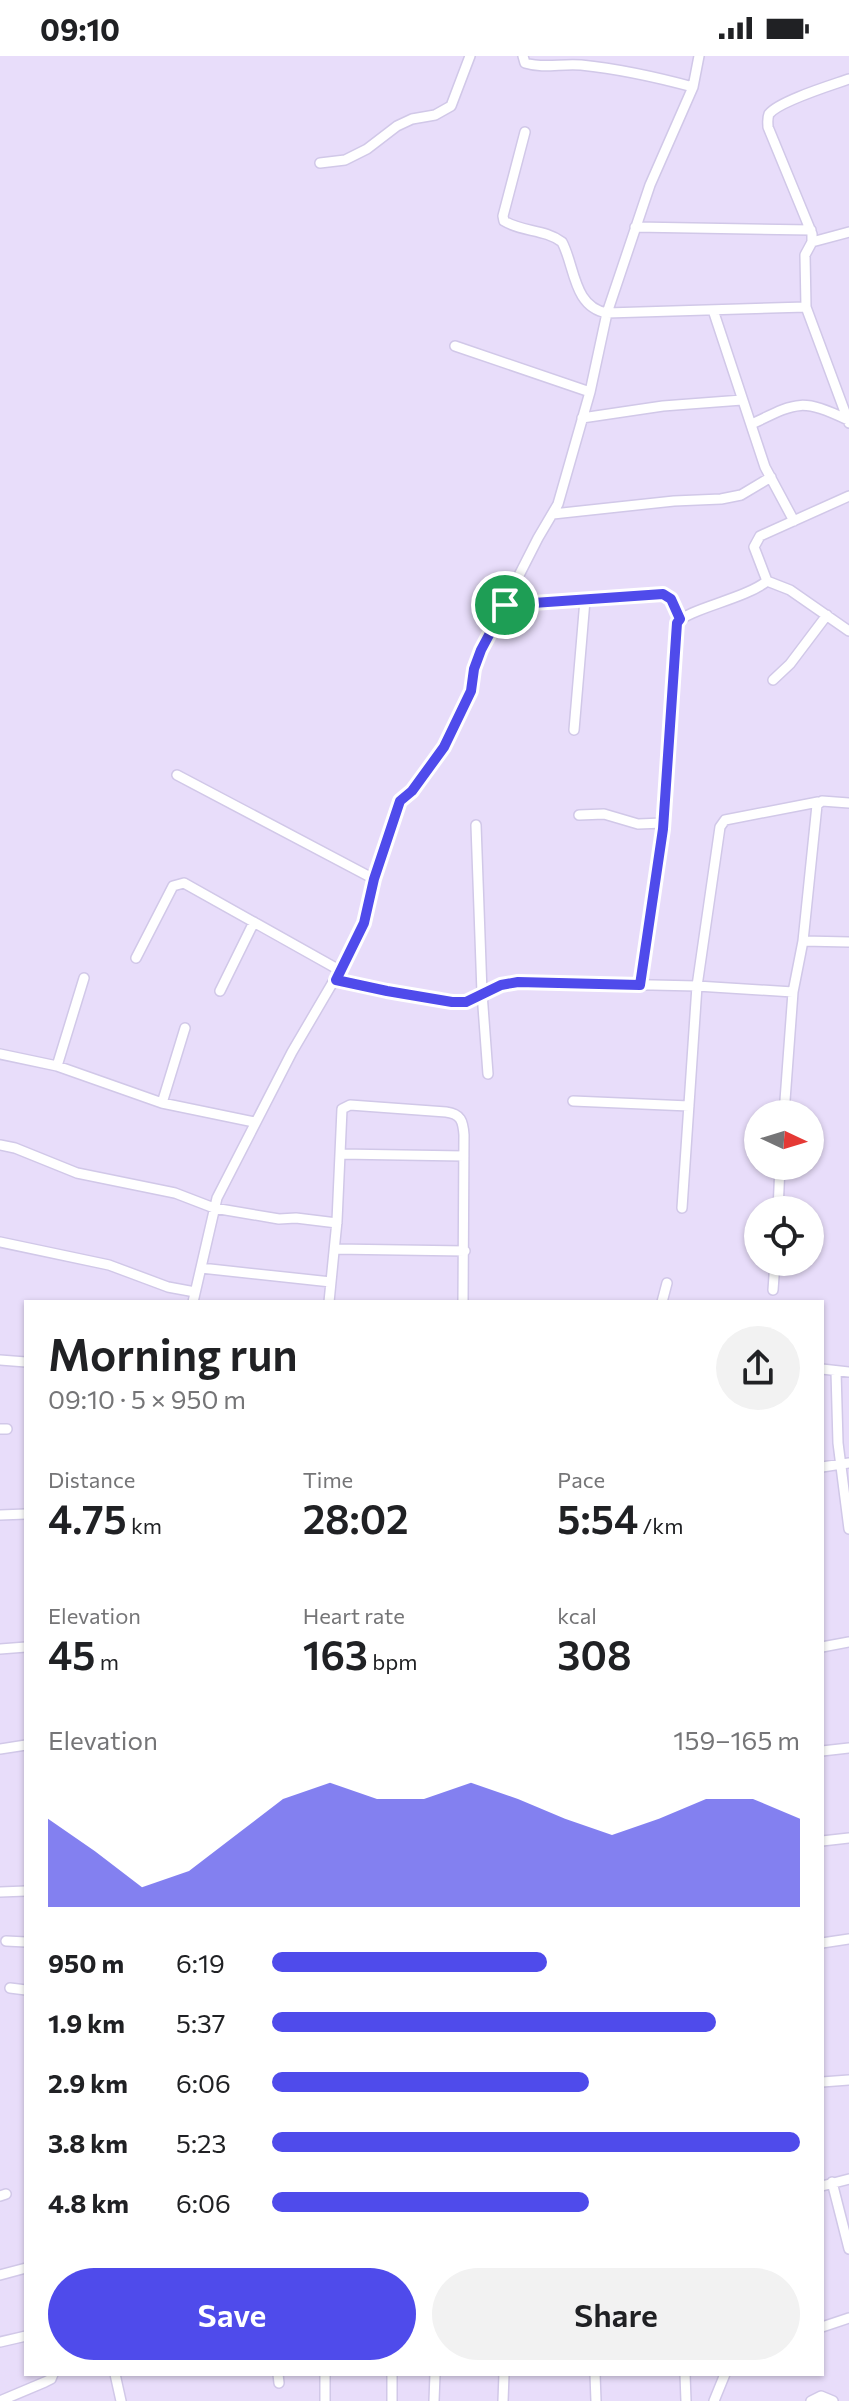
<!DOCTYPE html>
<meta charset="utf-8">
<style>
:root{--surface:#fff;--page:#f2f2f2;--text:#202124;--muted:#757577;--accent:#4f4beb}
body{margin:0;font-family:Commissioner,sans-serif;background:var(--page);color:var(--text);height:100vh;display:flex;flex-direction:column;font-size:30px;white-space:nowrap}
*{box-sizing:border-box;margin:0}
p{font-size:26px;color:var(--muted)}
.icon{flex:none;width:44px;height:44px;fill:none;stroke:currentColor;stroke-width:2;stroke-linecap:round;stroke-linejoin:round}
.map{position:relative;flex:1;overflow:hidden}
.panel{position:absolute;left:24px;top:1244px;width:800px;height:1076px;display:flex;flex-direction:column;background:var(--surface);border-radius:0px;box-shadow:0 2px 6px #0004}
.panel>*{flex:none}
.needle{width:52px;rotate:94deg}
.tools{position:absolute;left:744px;top:1044px;display:grid;gap:16px}
.tools a{display:grid;place-items:center;width:80px;height:80px;border-radius:50%;background:var(--surface);box-shadow:0 2px 6px #0004;font-size:40px}
.pin{position:absolute;display:grid;place-items:center;width:68px;height:68px;color:#fff;margin:-34px;border:4px solid #fff;border-radius:50%;box-shadow:0 2px 8px #0007}
.round{display:grid;place-items:center;flex:none;width:84px;height:84px;border-radius:42px;background:var(--page)}
.summary{display:flex;align-items:center;justify-content:space-between;height:136px;padding:0 24px}
h1{font-size:44px;font-weight:600;line-height:60px}
.stats{display:grid;grid-template-columns:repeat(3,1fr);gap:12px;height:136px;padding:8px 24px}
.stats div{display:grid;align-content:center}
.stats b{font-size:40px;font-weight:600}
.stats small{font-size:22px;font-weight:400}
.stats p{font-size:22px}
.chart{height:224px;padding:16px 24px}
.chart p{display:flex;justify-content:space-between}
.chart svg{width:100%;height:144px;margin-top:8px;fill:var(--accent);opacity:.7}
.primary-button{display:flex;gap:16px;margin-top:auto;padding:16px 24px}
.primary-button a{flex:1;height:92px;border-radius:48px;background:var(--accent);color:#fff;font-size:32px;font-weight:600;line-height:92px;text-align:center}
.primary-button a+a{background:var(--page);color:var(--text)}
ul{padding:0 24px;list-style:none;font-size:26px}
li{display:grid;grid-template-columns:128px 96px 1fr;align-items:center;height:60px}
li i{height:20px;border-radius:10px;background:var(--accent)}
.status{display:flex;justify-content:space-between;align-items:center;height:56px;padding:0 40px;background:var(--surface);direction:ltr}
.status svg{height:22px;fill:currentColor}
.map>svg:first-child{display:block}
</style>
<div class="status"><b>09:10</b><svg viewBox="0 0 49 12"><path d="M0 12V9h3v3zM5 12V6h3v6zM10 12V3h3v9zM15 12V0h3v12zM26 1h20v11H26zM47 4h2v5h-2z"/></svg></div>
<div class="map">
<svg width="849" height="2345" viewBox="0 0 849 2345">
<rect width="100%" height="100%" fill="#f1e9fd"/>
<!-- residential -->
<path fill="#e8ddfa" fill-rule="evenodd" d="M 0,0 L 849,0 L 849,2345 L 0,2345 ZM 758,1058 L 810,1058 L 810,1110 L 758,1110 ZM 758,1154 L 810,1154 L 810,1206 L 758,1206 ZM 26,1246 L 822,1246 L 822,2318 L 26,2318 Z"/>
<g fill="none" stroke-linecap="round" stroke-linejoin="round">
<!-- street casing -->
<g stroke="#d1c8e8" stroke-width="12">
<path id="street" d="M 523,0 L 525,7 C 544,13 562,7 581,9 C 620,13 656,21 693,31
M 849,23 C 832,29 779,45 769,58 C 767,63 768,67 768,71 L 812,178 L 812,186 L 805,199 L 806,251 L 849,367
M 525,76 L 503,160 L 504,165 C 522,176 545,173 562,186 C 575,210 573,251 607,257 L 806,251
M 320,107 L 345,104 L 367,93 L 397,70 L 412,63 L 435,59 L 451,50 L 470,0
M 635,171 L 811,174
M 812,186 L 849,176
M 713,254 L 765,411 L 794,465
M 455,290 L 590,336
M 582,362 L 663,350 L 742,344
M 752,368 C 797,346 801,342 848,364
M 849,440 L 760,480 L 754,491 L 767,525 L 790,534 L 849,575
M 553,458 L 674,445 L 721,443 L 741,439 L 771,421
M 505,549 L 663,538 L 671,543 L 680,563
M 773,624 L 790,608 L 827,559
M 574,674 L 585,544
M 177,719 L 374,823
M 579,759 L 604,758 L 638,768 L 663,767
M 476,769 L 482,937 L 488,1018
M 803,885 L 817,749 L 822,745 L 849,747
M 136,902 L 173,830 L 184,827 L 341,915
M 336,924 L 387,935 L 466,946 L 501,929 L 518,926 L 697,930 L 793,936
M 640,929 L 663,773 L 677,567 C 687,553 745,543 767,525
M 220,935 L 254,866
M 0,998 L 57,1010 L 162,1047 L 254,1066
M 57,1010 L 84,922
M 573,1045 L 689,1050
M 162,1047 L 185,972
M 784,1058 L 793,936 L 803,885 L 849,886
M 0,1089 L 15,1092 L 77,1117 L 175,1137 L 214,1152 L 279,1163 L 296,1162 L 337,1167
M 340,1098 L 464,1100
M 682,1152 L 697,930 L 720,771 L 725,764 L 818,746
M 778,1154 L 780,1110
M 0,1186 L 109,1209 L 168,1231 L 195,1236
M 335,1193 L 465,1195
M 201,1212 L 331,1226
M 773,1234 L 775,1206
M 193,1246 L 217,1142 L 292,996 L 350,897 L 364,867 L 374,823 L 400,745 L 412,735 L 444,691 L 471,635 L 474,613 L 481,594 L 538,482 L 558,448 L 590,336 L 607,257 L 650,129 L 693,31 L 699,0
M 329,1246 L 337,1165 L 342,1053 L 350,1049 L 446,1056 C 461,1058 463,1065 464,1079 L 463,1246
M 662,1246 L 667,1227
M 0,1304 L 26,1306
M 822,1313 L 849,1316
M 836,1315 L 838,1387 L 849,1473
M 0,1373 L 7,1373
M 822,1411 L 849,1407
M 0,1459 L 26,1458
M 822,1591 L 849,1586
M 0,1593 L 26,1591
M 0,1693 L 26,1689
M 822,1695 L 849,1692
M 822,1785 L 849,1782
M 0,1836 L 26,1835
M 6,1885 L 26,1886
M 822,1887 L 849,1883
M 10,1932 L 26,1934
M 822,2026 L 849,2024
M 832,2126 L 849,2193
M 822,2130 L 849,2123
M 0,2140 L 6,2138
M 0,2219 L 26,2212
M 822,2271 L 849,2262
M 0,2286 L 26,2280
M 115,2318 L 121,2345
M 278,2318 L 279,2327
M 595,2318 L 596,2345
M 685,2318 L 686,2345
M 0,2345 L 45,2326 L 51,2323 L 53,2318
M 325,2345 L 325,2318
M 392,2345 L 392,2318
M 434,2345 L 435,2318
M 503,2345 L 504,2318
M 714,2345 L 725,2318
M 811,2345 L 821,2340 L 833,2345"/>
</g>
<!-- street -->
<use href="#street" stroke="#fff" stroke-width="9"/>
</g>
<g fill="none" stroke-linecap="round" stroke-linejoin="round">
<!-- route casing -->
<g stroke="#fff" stroke-width="16">
<path id="route" d="M 663,538 L 671,543 L 680,563 L 677,567 L 663,773 L 640,929 L 518,926 L 501,929 L 466,946 L 452,946 L 387,935 L 336,924 L 364,867 L 374,823 L 400,745 L 412,735 L 444,691 L 471,635 L 474,613 L 481,594 L 505,549 Z"/>
</g>
<!-- route -->
<use href="#route" stroke="#4f4beb" stroke-width="10"/>
</g>
</svg>
<div class="tools">
<a><svg class="needle" viewBox="-14 -14 28 28"><path d="M0-13l5 13h-10z" fill="#e53935"/><path d="M0 13l5-13h-10z" fill="#757577"/></svg></a>
<a><svg class="icon" aria-label="locate" viewBox="0 0 24 24"><circle cx="12" cy="12" r="6"/><path d="M12 2v4M12 18v4M2 12h4M18 12h4"/></svg></a>
</div>
<div class="pin" style="left:505px;top:549px;background:#1e9e55"><svg class="icon" aria-label="arrive" viewBox="0 0 24 24"><path d="M6 21V4h12l-3 4 3 4H6"/></svg></div>
<section class="panel">
<div class="summary"><div><h1>Morning run</h1><p>09:10 · 5 × 950 m</p></div><a class="round"><svg class="icon" aria-label="share" viewBox="0 0 24 24"><path d="M12 15V3M7 8l5-5 5 5M5 13v7h14v-7"/></svg></a></div>
<div class="stats">
<div><p>Distance</p><b>4.75<small> km</small></b></div>
<div><p>Time</p><b>28:02</b></div>
<div><p>Pace</p><b>5:54<small> /km</small></b></div>
</div>
<div class="stats">
<div><p>Elevation</p><b>45<small> m</small></b></div>
<div><p>Heart rate</p><b>163<small> bpm</small></b></div>
<div><p>kcal</p><b>308</b></div>
</div>
<div class="chart"><p><span>Elevation</span>159–165 m</p>
<svg viewBox="0 0 160 44" preserveAspectRatio="none"><path d="M0 44V17L10 27L20 38L30 33L40 22L50 11L60 6L70 11L80 11L90 6L100 11L110 17L120 22L130 17L140 11L150 11L160 17V44z"/></svg>
</div>
<ul>
<li><b>950 m</b>6:19<i style="width:52%"></i></li>
<li><b>1.9 km</b>5:37<i style="width:84%"></i></li>
<li><b>2.9 km</b>6:06<i style="width:60%"></i></li>
<li><b>3.8 km</b>5:23<i style="width:100%"></i></li>
<li><b>4.8 km</b>6:06<i style="width:60%"></i></li>
</ul>
<div class="primary-button"><a>Save</a><a>Share</a></div>
</section>
</div>
